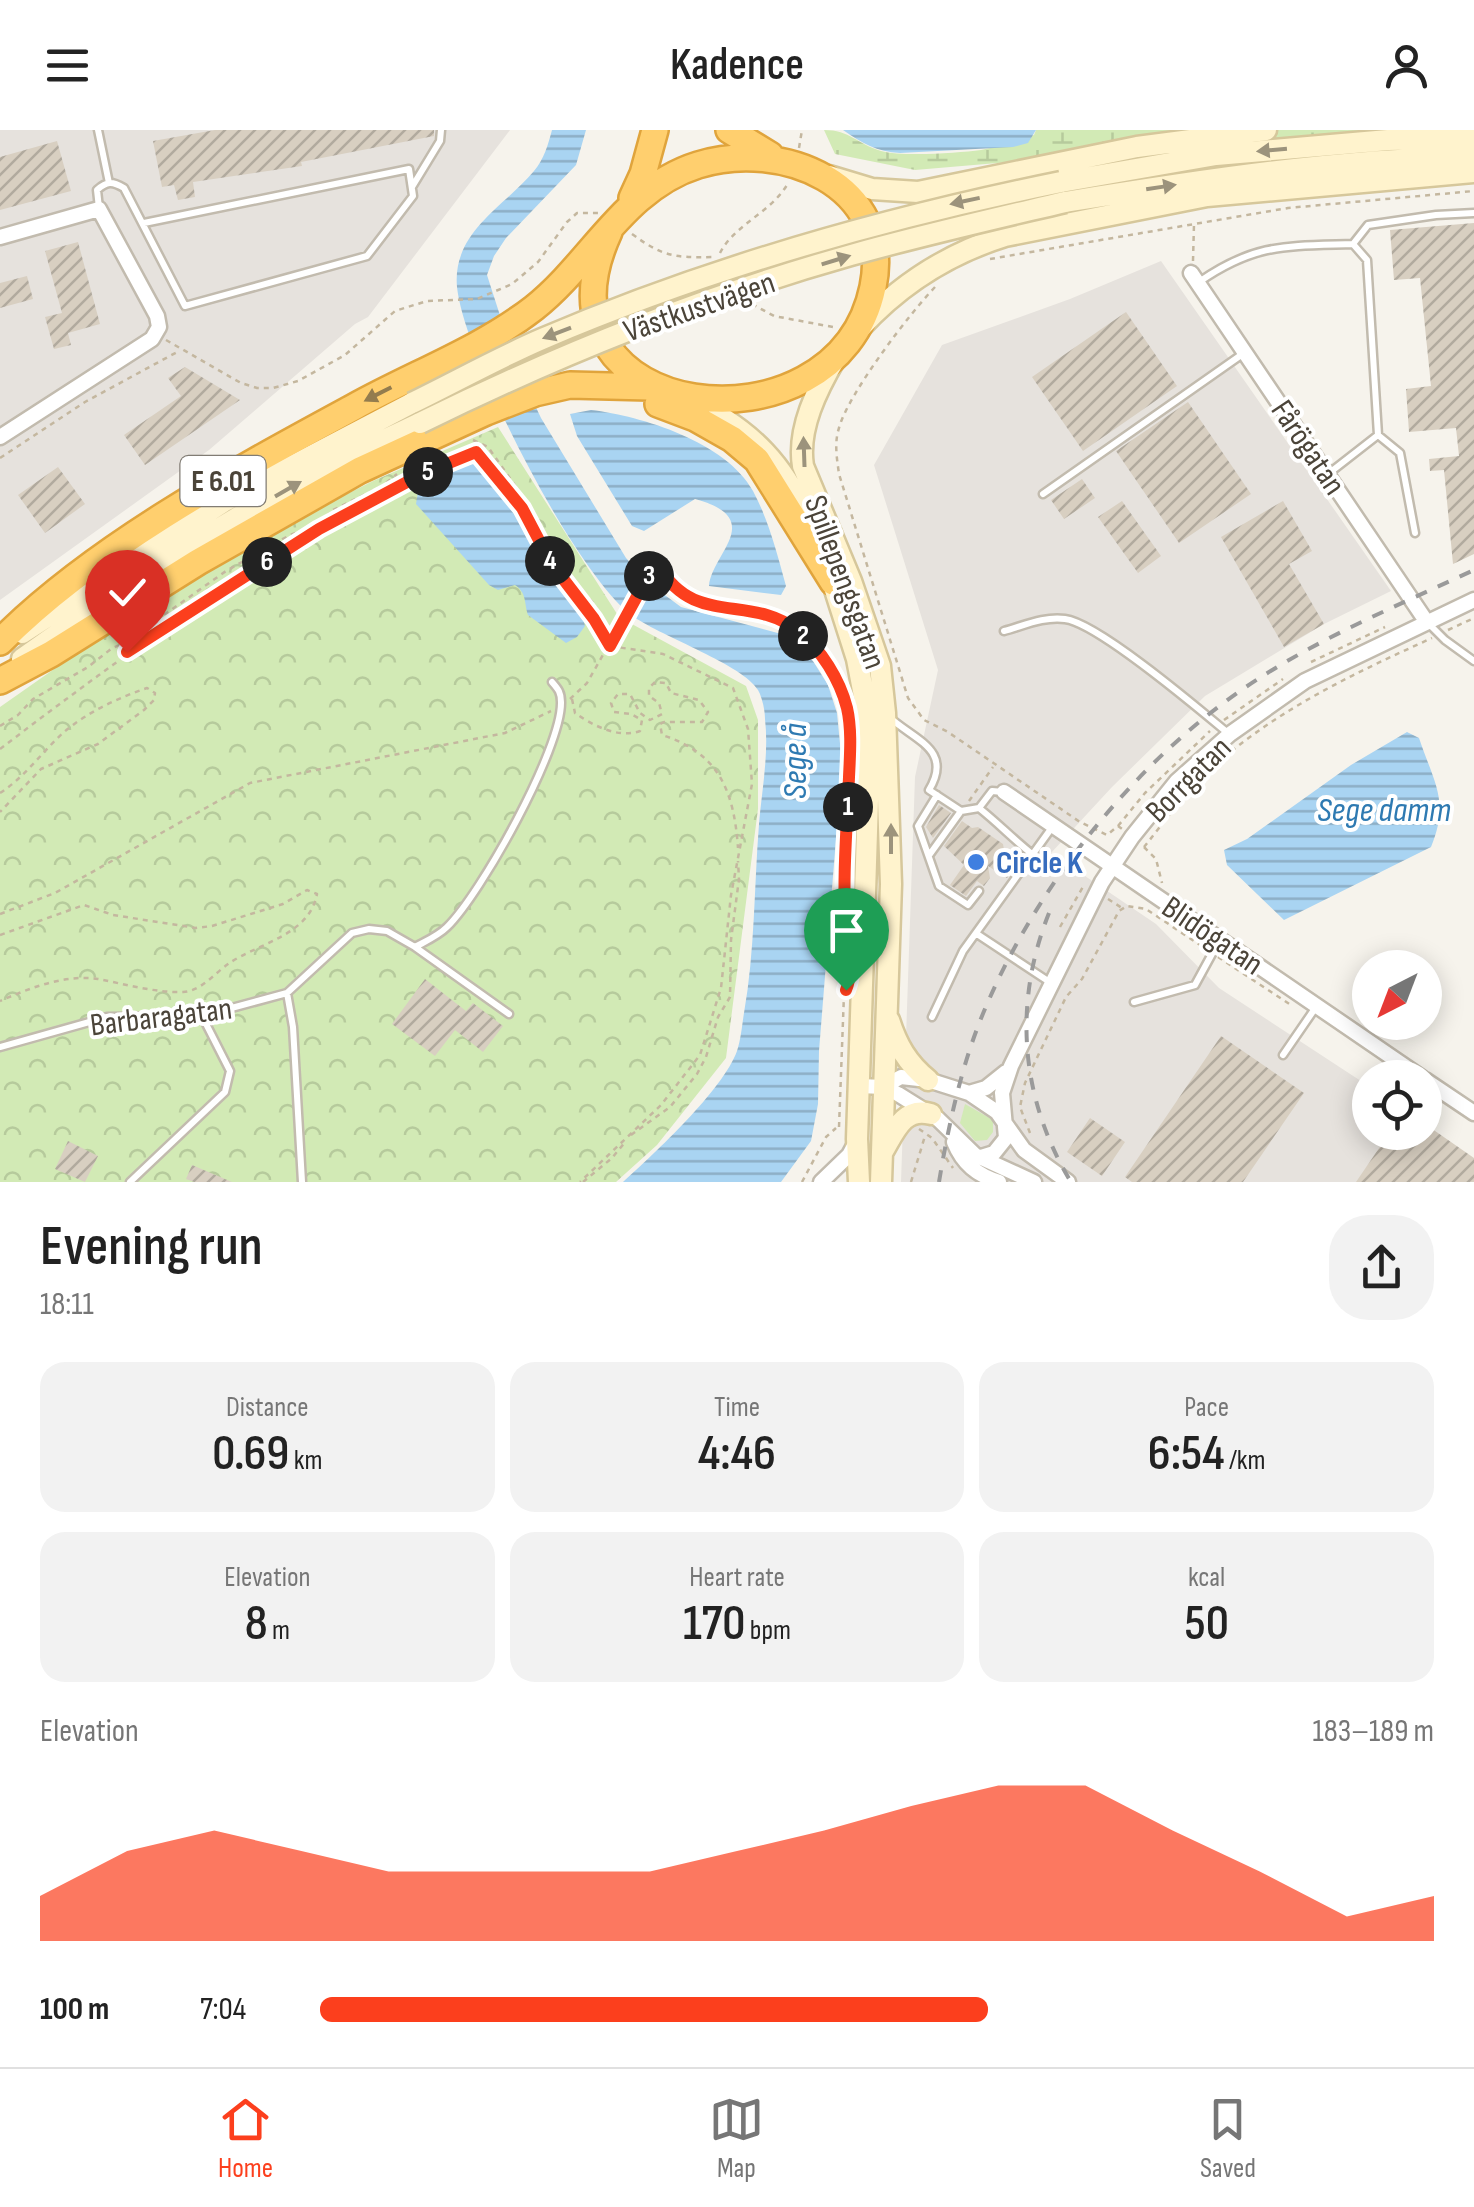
<!DOCTYPE html>
<meta charset="utf-8">
<style>
:root{--surface:#fff;--page:#f2f2f2;--text:#222;--muted:#767676;--line:#e0e0e0;--accent:#fc3f1d}
body{margin:0;font-family:"Sofia Sans Condensed",sans-serif;background:var(--page);color:var(--text);height:100vh;display:flex;flex-direction:column;font-size:38px;white-space:nowrap}
*{box-sizing:border-box;margin:0}
p{font-size:32px;color:var(--muted)}
.icon{flex:none;width:55px;height:55px;fill:none;stroke:currentColor;stroke-width:2;stroke-linecap:round;stroke-linejoin:round}
.map{position:relative;height:1052px;overflow:hidden}
.drawer{display:flex;flex-direction:column;background:var(--surface);flex:1}
.drawer>*{flex:none}
.needle{width:65px;rotate:222deg}
.buttons{position:absolute;left:1352px;top:820px;display:grid;gap:20px}
.buttons a{display:grid;place-items:center;width:90px;height:90px;border-radius:50%;background:var(--surface);box-shadow:0 5px 25px #0003;font-size:50px}
.pin{position:absolute;display:grid;place-items:center;width:85px;height:85px;color:#fff;margin:-102px -42px;border-radius:50% 50% 50% 0;rotate:-45deg;box-shadow:0 0 10px #0007}
.pin .icon{rotate:45deg}
.km{position:absolute;width:50px;height:50px;margin:-25px;border-radius:50%;background:#222;color:#fff;font-size:28px;line-height:50px;text-align:center}
.round{display:grid;place-items:center;flex:none;width:105px;height:105px;border-radius:40px;background:var(--page)}
.summary{display:flex;align-items:center;justify-content:space-between;height:170px;padding:0 40px}
h1{font-size:55px;font-weight:600;line-height:75px}
.stats{display:grid;grid-template-columns:repeat(3,1fr);gap:15px;height:170px;padding:10px 40px}
.stats div{display:grid;align-content:center;border-radius:25px;background:var(--page);text-align:center}
.stats b{font-size:50px;font-weight:600}
.stats small{font-size:28px;font-weight:400}
.stats p{font-size:28px}
.chart{height:280px;padding:20px 40px}
.chart p{display:flex;justify-content:space-between}
.chart svg{width:100%;height:180px;margin-top:10px;fill:var(--accent);opacity:.7}
ul{padding:0 40px;list-style:none;font-size:32px}
li{display:grid;grid-template-columns:160px 120px 1fr;align-items:center;height:75px}
li i{height:25px;border-radius:12px;background:var(--accent)}
header{display:flex;justify-content:space-between;align-items:center;height:130px;padding:0 40px;background:var(--surface);font-size:45px;font-weight:600}
.tabs{display:flex;justify-content:space-around;align-items:center;height:140px;border-top:2px solid var(--line);background:var(--surface);font-size:28px;color:var(--muted)}
.tabs a{display:grid;justify-items:center;gap:5px}
.tabs .selected{color:var(--accent)}
.map>svg:first-child{display:block}
</style>
<header><svg class="icon" aria-label="menu" viewBox="0 0 24 24"><path d="M4 6h16M4 12h16M4 18h16"/></svg>Kadence<svg class="icon" aria-label="person" viewBox="0 0 24 24"><circle cx="12" cy="8" r="4"/><path d="M4 21q1-7 8-7t8 7"/></svg></header>
<div class="map">
<svg width="1474" height="1052" viewBox="0 0 1474 1052">
<defs>
<pattern id="wetland-marsh" width="20" height="14" patternUnits="userSpaceOnUse" patternTransform="scale(2.5)"><rect width="20" height="14" fill="#d2eab5"/><path d="M1 5h8M5 5V1M11 12h8M15 12V8" fill="none" stroke="#b6ca9c"/></pattern>
<pattern id="park-crowns" width="20" height="18" patternUnits="userSpaceOnUse" patternTransform="scale(2.5)"><rect width="20" height="18" fill="#d2eab5"/><path d="M2 6a3 3 0 1 1 6 0M12 15a3 3 0 1 1 6 0" fill="none" stroke="#b6ca9c"/></pattern>
<pattern id="water-rules" width="6" height="5" patternUnits="userSpaceOnUse" patternTransform="scale(2.5)"><rect width="6" height="5" fill="#a9d4f2"/><path d="M0 2.5h6" fill="none" stroke="#8caec5"/></pattern>
<pattern id="building-hatch" width="6" height="6" patternUnits="userSpaceOnUse" patternTransform="scale(2.5)"><rect width="6" height="6" fill="#d8cfc1"/><path d="M-1 1l2-2M0 6l6-6M5 7l2-2" fill="none" stroke="#b1aa9e"/></pattern>
</defs>
<rect width="100%" height="100%" fill="#f6f3ec"/>
<!-- industrial -->
<path fill="#e6e2dd" d="M 0,0 L 510,0 L 368,187 L 355,194 L 209,320 L 0,470 Z
M 1161,131 L 1391,461 L 1324,494 L 1205,566 L 1112,657 L 1051,723 L 1156,794 L 1219,858 L 1370,957 L 1370,1002 L 1425,1002 L 1474,1052 L 901,1052 L 915,647 L 938,540 L 874,335 L 942,215 L 1070,169 Z"/>
<!-- grass -->
<path fill="#d2eab5" d="M 965,974 L 993,990 L 993,1002 L 987,1010 L 975,1011 L 960,993 Z"/>
<!-- wetland -->
<path fill="url(#wetland-marsh)" d="M 824,0 C 850,0 857,14 881,21 C 903,27 958,23 981,20 C 999,17 1017,10 1034,5 L 1036,0 L 1468,0 L 1128,22 L 915,40 L 835,24 Z"/>
<!-- park -->
<path fill="url(#park-crowns)" d="M 498,297 L 619,487 L 746,556 L 758,590 L 758,679 L 726,928 L 657,1015 L 616,1052 L 0,1052 L 0,577 L 194,441 L 373,351 Z"/>
<!-- water -->
<path fill="url(#water-rules)" d="M 552,0 L 586,0 L 576,35 L 506,108 L 494,126 L 487,145 L 516,235 L 541,288 L 626,428 L 650,454 L 681,477 L 785,505 L 813,531 L 828,555 L 837,583 L 842,634 L 819,921 L 818,974 L 811,1011 L 781,1052 L 623,1052 C 655,1023 723,960 737,921 C 741,909 742,895 744,883 C 755,821 754,757 759,694 C 762,659 769,624 765,589 C 765,580 762,567 758,560 C 743,535 663,507 634,487 C 577,448 464,227 457,157 C 452,102 504,77 534,41 C 544,29 548,15 552,0 Z
M 843,0 L 1036,0 L 1028,13 L 1013,17 L 900,23 C 877,22 862,13 843,0 Z
M 591,280 C 642,286 726,312 753,361 C 769,391 777,423 786,456 L 781,465 L 709,456 C 711,424 768,389 695,369 L 644,401 L 632,396 L 577,306 L 570,284 Z
M 476,333 L 492,346 L 540,429 L 583,488 L 585,496 L 577,507 L 566,513 L 528,485 C 524,473 527,463 515,455 L 498,460 L 489,455 L 416,374 L 418,362 L 456,339 Z
M 1407,602 L 1419,608 C 1434,653 1450,671 1431,717 L 1284,790 L 1227,735 L 1224,720 L 1247,709 L 1351,635 Z"/>
<!-- building -->
<path fill="url(#building-hatch)" d="M 215,0 L 434,0 L 434,6 L 301,32 L 302,36 L 193,52 L 195,67 L 178,70 L 174,55 L 162,57 L 153,11 Z
M 57,11 L 71,61 L 0,80 L 0,27 Z
M 1474,93 L 1474,424 L 1453,434 L 1444,340 L 1430,341 L 1429,329 L 1459,326 L 1456,298 L 1409,302 L 1406,259 L 1431,256 L 1420,148 L 1394,150 L 1390,100 Z
M 78,112 L 100,194 L 68,203 L 71,215 L 54,219 L 45,187 L 62,183 L 45,121 Z
M 27,146 L 33,169 L 0,178 L 0,153 Z
M 1126,182 L 1177,256 L 1083,321 L 1032,247 Z
M 185,237 L 240,270 L 145,335 L 124,305 L 181,266 L 168,248 Z
M 1188,272 L 1251,364 L 1179,413 L 1116,321 Z
M 58,337 L 85,374 L 45,403 L 18,365 Z
M 1082,349 L 1095,368 L 1064,389 L 1051,370 Z
M 1122,371 L 1161,426 L 1138,443 L 1098,387 Z
M 1283,371 L 1312,421 L 1289,434 L 1324,494 L 1284,517 L 1221,407 Z
M 939,675 L 951,683 L 933,708 L 926,697 Z
M 962,691 L 972,698 L 978,697 L 1003,714 L 1006,731 L 1015,737 L 1007,748 L 988,736 L 990,748 L 984,756 L 977,751 L 966,766 L 950,755 L 964,735 L 944,716 Z
M 425,849 L 466,881 L 473,873 L 503,896 L 483,922 L 455,900 L 435,926 L 392,894 Z
M 1221,906 L 1304,963 L 1243,1052 L 1132,1052 L 1125,1047 Z
M 1090,988 L 1125,1012 L 1102,1046 L 1067,1022 Z
M 1425,994 L 1474,1028 L 1474,1052 L 1356,1052 L 1390,1002 L 1425,1002 Z
M 68,1011 L 98,1026 L 85,1052 L 55,1039 Z
M 192,1035 L 232,1052 L 194,1052 L 186,1049 Z"/>
<g fill="none" stroke-linecap="round" stroke-linejoin="round">
<!-- lane casing -->
<g stroke="#c2bbae" stroke-width="11">
<path id="lane" d="M 98,0 L 109,53
M 412,57 L 440,11 L 441,0
M 99,78 L 97,60 C 107,51 112,51 124,58 L 185,176 L 367,126 L 413,66 L 409,39 L 144,93
M 1353,114 L 1368,95 L 1436,85 L 1474,83
M 1199,152 C 1255,113 1287,116 1353,114 L 1367,130 L 1378,305 L 1400,323 L 1415,403
M 1328,344 L 1378,305
M 1043,364 L 1244,223
M 1429,494 L 1445,510 L 1474,531
M 1004,501 C 1023,496 1044,486 1065,489 C 1098,493 1199,579 1229,604
M 889,587 C 916,611 953,620 929,660 L 961,681 L 979,678
M 1003,662 L 992,661 L 979,678 C 998,693 1013,709 1032,724
M 937,665 L 918,696 L 939,756 L 968,775 L 979,761
M 930,724 L 961,681
M 977,804 L 1051,853
M 415,817 C 426,811 438,806 447,797 C 481,764 562,618 561,572 C 561,562 558,559 552,552
M 287,863 L 293,897 L 302,1052
M 1134,872 L 1195,855 L 1219,811
M 932,887 L 963,821 L 1053,696
M 0,917 L 107,887 L 202,886 L 287,863 L 352,803 L 369,799 L 387,801 L 415,817 L 509,884
M 1283,925 L 1316,877
M 130,1052 L 225,962 L 230,941 L 202,886"/>
</g>
<!-- street casing -->
<g stroke="#c2bbae" stroke-width="19">
<path id="street" d="M 0,107 L 99,79 L 157,186 L 159,197 L 152,209 L 0,307
M 1191,143 L 1426,491
M 1004,662 L 1422,948
M 1425,950 L 1474,983
M 860,956 L 883,957 L 898,964 L 938,989 L 975,1025 L 1034,1052
M 883,957 L 901,947 L 928,950 L 969,963 L 997,982 L 1024,1020 L 1068,1052
M 969,963 L 986,958 L 1006,942
M 954,1012 C 963,1034 977,1045 999,1052
M 981,1027 L 994,1023 L 1006,1008 L 1002,963 L 1011,936 L 1102,752 L 1132,707 L 1177,651 L 1230,604 L 1305,551 L 1474,470
M 821,1052 L 849,1025 L 855,1014"/>
</g>
<!-- secondary casing -->
<g stroke="#d6c79b" stroke-width="25">
<path id="secondary" d="M 829,46 L 872,59 L 918,62 L 1137,17 L 1266,0
M 1061,52 L 1216,25 L 1388,10 L 1474,8
M 1065,72 C 1200,50 1337,29 1474,27
M 859,199 C 900,154 947,124 1005,106 L 1207,66 L 1474,42
M 836,227 C 817,259 797,299 803,336 L 851,451 L 880,536 L 885,583 L 891,754 L 881,1052
M 684,268 C 751,297 788,337 814,405
M 829,441 L 857,529 L 866,576 L 869,640 L 857,1009 L 859,1052
M 22,503 L 223,372 L 412,273
M 22,529 C 114,463 209,401 309,347 C 345,327 383,311 420,293
M 889,890 C 897,915 907,933 928,950
M 882,1023 C 894,1003 903,976 931,984"/>
</g>
<!-- highway casing -->
<g stroke="#e0a43c" stroke-width="30">
<path id="highway" d="M 729,0 L 770,25
M 632,68 L 643,44 L 655,0
M 658,274 L 695,288 L 732,309 L 757,330 L 833,452
M 0,512 C 94,417 236,341 354,277 C 413,244 480,220 534,178 C 592,132 624,58 698,35 C 781,9 894,54 873,157 C 837,332 520,294 609,102
M 0,551 L 51,524 L 198,432 L 360,340 L 486,282 L 535,263 L 570,255 L 649,257"/>
</g>
<!-- path -->
<path stroke="#c4b79f" stroke-width="2.5" stroke-dasharray="5 5" stroke-linecap="butt" d="M 799,18 L 802,0
M 632,104 C 662,126 674,128 712,127
M 720,123 C 734,95 770,83 787,55
M 990,129 L 1288,78 L 1474,61
M 1193,131 L 1194,94
M 935,157 C 910,183 848,264 839,298 C 834,313 837,329 839,344 L 908,568 L 924,590 L 948,602 L 1080,692 L 1107,705 L 1118,696 L 1122,699
M 752,174 L 774,186 L 833,197
M 166,210 L 241,253 L 257,258 L 273,258 L 298,251 L 345,225 L 395,181 L 427,171 L 477,169 L 512,154 L 538,132 L 567,92 L 577,83 L 599,83
M 473,310 L 488,317 L 514,354 L 563,440 L 595,475 L 611,510
M 0,328 L 85,272 L 179,221
M 1448,500 L 1474,488
M 1311,532 L 1385,497
M 570,569 L 587,553 L 654,435 L 659,435 C 685,483 720,471 764,485 C 805,497 836,536 847,578 C 852,600 850,624 849,646 C 847,699 840,755 847,807
M 572,569 L 575,583 C 592,595 618,609 640,601 L 642,590 L 631,584 L 614,582 L 611,573 L 618,564 L 630,564 L 640,583 L 650,590 L 662,584 L 659,573 L 649,566 L 649,558 L 655,552 L 666,553 L 671,563 L 699,570 L 708,582 L 702,592 L 664,592 L 660,594 L 662,605 C 719,623 734,661 738,718
M 1224,590 L 1283,549
M 0,596 L 18,585 L 33,569 L 88,537 L 111,519 L 145,503 L 164,485 L 226,441 L 290,405 L 319,394 L 333,380 L 382,356 L 397,344
M 0,619 C 117,530 236,443 366,374 C 402,355 438,334 476,322 L 521,379 L 551,433 L 594,489 L 610,516 L 663,524 L 733,558 L 748,599 L 752,654 L 731,765 L 721,858 L 700,925 L 661,975 L 580,1052
M 0,663 C 25,647 42,622 63,603 C 87,582 118,568 147,558 L 155,563 L 154,570 L 144,580 L 98,614 L 41,639 L 0,682
M 969,671 L 993,637
M 1118,696 L 1145,663 L 1210,601
M 1144,717 L 1156,729 L 1162,753
M 1144,717 C 1158,700 1172,680 1187,663 C 1254,590 1344,548 1432,508
M 1108,769 L 1122,778
M 0,784 L 55,763 L 250,653 L 505,603 L 551,581
M 1060,797 L 1084,755
M 0,805 L 84,775 L 113,785 L 196,798 L 212,796 L 283,774 L 307,760 L 317,764 C 309,806 258,813 228,834 C 214,844 201,861 183,862 C 155,863 125,854 98,849 C 65,844 30,858 0,871
M 1218,827 L 1291,875
M 839,997 L 844,864
M 919,999 L 932,1008 L 953,1038
M 1030,1003 L 1020,977 L 1025,953 L 1066,867 L 1082,849 L 1119,781 L 1127,776 L 1146,779 L 1203,817
M 631,1005 L 670,977 L 697,944 L 706,927 L 718,887 L 730,867 L 731,810 L 739,749 L 738,731
M 583,1052 L 612,1028 L 626,1011
M 802,1052 L 826,1007 L 836,998
M 911,1052 L 925,1006"/>
<!-- lane -->
<use href="#lane" stroke="#fff" stroke-width="6"/>
<!-- street -->
<use href="#street" stroke="#fff" stroke-width="14"/>
<!-- secondary -->
<use href="#secondary" stroke="#fff3cd" stroke-width="20"/>
<!-- highway -->
<use href="#highway" stroke="#ffcf6e" stroke-width="25"/>
<!-- rail -->
<path stroke="#9a9a9a" stroke-width="4" stroke-dasharray="12 12" stroke-linecap="butt" d="M 1049,783 C 1013,873 1020,968 1071,1052
M 939,1052 C 948,998 960,942 980,891 C 1033,758 1138,626 1258,549 C 1326,505 1401,474 1474,440"/>
<!-- secondary-bridge casing -->
<g stroke="#d6c79b" stroke-width="25" stroke-linecap="butt">
<path id="secondary-bridge" d="M 412,273 C 455,252 498,228 542,209 C 708,138 884,88 1061,52
M 420,293 C 558,225 702,167 851,125 C 922,105 993,89 1065,72"/>
</g>
<!-- secondary-bridge -->
<use href="#secondary-bridge" stroke="#fff3cd" stroke-width="20"/>
</g>
<!-- one-way arrows -->
<defs><path id="oneway-solid" d="M-6-.8H1V-3.2L6.5 0L1 3.2V.8H-6Z" transform="scale(2.5)"/></defs>
<g fill="#9c937c">
<use href="#oneway-solid" transform="translate(1272 20) rotate(175)"/>
<use href="#oneway-solid" transform="translate(1161 57) rotate(-9)"/>
<use href="#oneway-solid" transform="translate(965 71) rotate(168)"/>
<use href="#oneway-solid" transform="translate(836 130) rotate(-17)"/>
<use href="#oneway-solid" transform="translate(557 203) rotate(159)"/>
<use href="#oneway-solid" transform="translate(804 322) rotate(-92)"/>
<use href="#oneway-solid" transform="translate(288 359) rotate(-30)"/>
<use href="#oneway-solid" transform="translate(891 709) rotate(-90)"/>
</g>
<use fill="#937c4e" href="#oneway-solid" transform="translate(378 264) rotate(153)"/>
<g fill="none" stroke-linecap="round" stroke-linejoin="round">
<!-- route casing -->
<g stroke="#fff" stroke-width="20">
<path id="route" d="M 127,522 L 319,399 L 422,344 L 476,322 L 522,378 L 551,433 L 594,489 L 610,516 L 654,435 L 659,436 C 694,498 751,463 798,501 C 821,519 840,550 847,578 C 852,600 850,625 849,647 C 847,697 842,750 846,800 C 848,820 854,841 846,860"/>
</g>
<!-- route -->
<use href="#route" stroke="#fc3f1d" stroke-width="12"/>
</g>
<!-- markers -->
<circle fill="#3f7fe0" stroke="#fff" stroke-width="4" cx="976" cy="732" r="10"/>
<g text-anchor="middle" stroke-width="8" stroke-linejoin="round" paint-order="stroke">
<!-- shield labels -->
<rect fill="#fff" stroke="#817c74" stroke-width="2.5" x="180.5" y="326" width="85" height="50" rx="8"/>
<g font-size="30" font-weight="bold" fill="#4b4439">
<text x="223" y="361">E 6.01</text>
</g>
<!-- street labels -->
<g font-size="32" fill="#4b4439" stroke="#fff">
<text transform="translate(699 176) rotate(-19)" y="11">Västkustvägen</text>
<text transform="translate(1309 317) rotate(56)" y="11">Fårögatan</text>
<text transform="translate(846 452) rotate(70)" y="11">Spillepengsgatan</text>
<text transform="translate(1188 649) rotate(-45)" y="11">Borrgatan</text>
<text transform="translate(1213 805) rotate(34)" y="11">Blidögatan</text>
<text transform="translate(161 886) rotate(-7)" y="11">Barbaragatan</text>
</g>
<!-- shop labels -->
<g font-size="32" font-weight="bold" fill="#366cbe" stroke="#fff" text-anchor="start">
<text x="996" y="743">Circle K</text>
</g>
<!-- water labels -->
<g font-size="35" font-style="italic" fill="#2e7ab2" stroke="#fff">
<text transform="translate(794 631) rotate(-90)" y="12">Sege å</text>
<text x="1384" y="691">Sege damm</text>
</g>
</g>
</svg>
<div class="buttons">
<a><svg class="needle" viewBox="-14 -14 28 28"><path d="M0-13l5 13h-10z" fill="#e53935"/><path d="M0 13l5-13h-10z" fill="#767676"/></svg></a>
<a><svg class="icon" aria-label="locate" viewBox="0 0 24 24"><circle cx="12" cy="12" r="6"/><path d="M12 2v4M12 18v4M2 12h4M18 12h4"/></svg></a>
</div>
<div class="pin" style="left:846px;top:860px;background:#1e9e55"><svg class="icon" aria-label="arrive" viewBox="0 0 24 24"><path d="M6 21V4h12l-3 4 3 4H6"/></svg></div>
<div class="pin" style="left:127px;top:522px;background:#d93025"><svg class="icon" aria-label="check" viewBox="0 0 24 24"><path d="M5 12l5 5 9-10"/></svg></div>
<b class="km" style="left:848px;top:677px">1</b>
<b class="km" style="left:803px;top:506px">2</b>
<b class="km" style="left:649px;top:446px">3</b>
<b class="km" style="left:550px;top:431px">4</b>
<b class="km" style="left:428px;top:342px">5</b>
<b class="km" style="left:267px;top:432px">6</b>
</div>
<section class="drawer">
<div class="summary"><div><h1>Evening run</h1><p>18:11</p></div><a class="round"><svg class="icon" aria-label="share" viewBox="0 0 24 24"><path d="M12 15V3M7 8l5-5 5 5M5 13v7h14v-7"/></svg></a></div>
<div class="stats">
<div><p>Distance</p><b>0.69<small> km</small></b></div>
<div><p>Time</p><b>4:46</b></div>
<div><p>Pace</p><b>6:54<small> /km</small></b></div>
</div>
<div class="stats">
<div><p>Elevation</p><b>8<small> m</small></b></div>
<div><p>Heart rate</p><b>170<small> bpm</small></b></div>
<div><p>kcal</p><b>50</b></div>
</div>
<div class="chart"><p><span>Elevation</span>183–189 m</p>
<svg viewBox="0 0 160 44" preserveAspectRatio="none"><path d="M0 44V33L10 22L20 17L30 22L40 27L50 27L60 27L70 27L80 22L90 17L100 11L110 6L120 6L130 17L140 27L150 38L160 33V44z"/></svg>
</div>
<ul>
<li><b>100 m</b>7:04<i style="width:60%"></i></li>
</ul>
</section>
<nav class="tabs">
<a class="selected"><svg class="icon" aria-label="home" viewBox="0 0 24 24"><path d="M3 11l9-7 9 7M6 9v11h12V9"/></svg>Home</a>
<a><svg class="icon" aria-label="map" viewBox="0 0 24 24"><path d="M3 6l6-2 6 2 6-2v14l-6 2-6-2-6 2zM9 4v14M15 6v14"/></svg>Map</a>
<a><svg class="icon" aria-label="saved" viewBox="0 0 24 24"><path d="M7 4h10v16l-5-4-5 4z"/></svg>Saved</a>
</nav>
